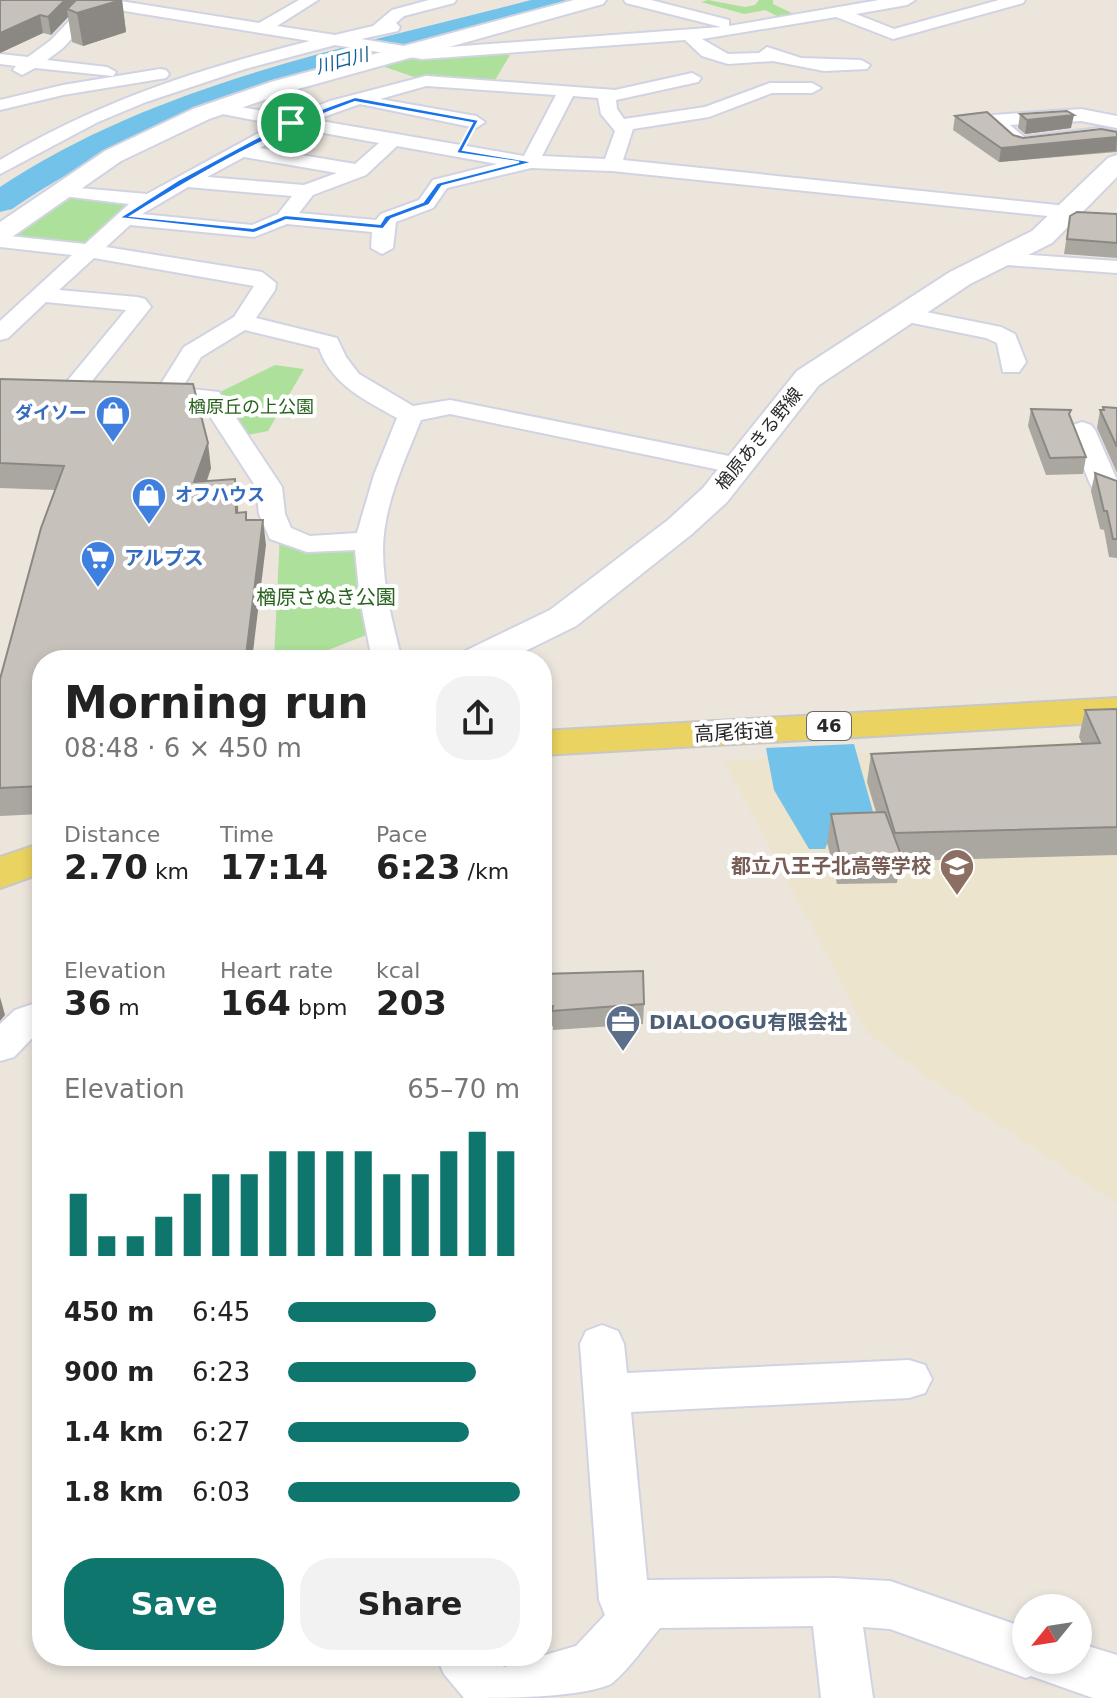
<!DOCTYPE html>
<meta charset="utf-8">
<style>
:root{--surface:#fff;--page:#f2f2f2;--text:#222;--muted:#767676;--accent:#0f766e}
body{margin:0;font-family:"DejaVu Sans","Noto Sans JP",sans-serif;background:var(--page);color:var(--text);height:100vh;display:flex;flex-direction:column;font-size:30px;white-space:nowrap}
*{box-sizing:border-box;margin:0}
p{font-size:26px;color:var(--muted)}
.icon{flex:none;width:44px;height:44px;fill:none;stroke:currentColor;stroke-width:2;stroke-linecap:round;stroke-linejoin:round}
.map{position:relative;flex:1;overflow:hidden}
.panel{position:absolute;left:32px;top:650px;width:520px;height:1016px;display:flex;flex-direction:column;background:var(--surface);border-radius:32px;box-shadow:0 4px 12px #0003}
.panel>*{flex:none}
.needle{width:52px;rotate:240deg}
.tools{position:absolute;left:1012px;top:1594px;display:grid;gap:16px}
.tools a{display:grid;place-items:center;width:80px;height:80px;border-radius:50%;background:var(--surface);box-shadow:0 4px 12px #0003;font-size:40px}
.pin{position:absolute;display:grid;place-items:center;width:68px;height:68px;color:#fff;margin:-34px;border:4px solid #fff;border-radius:50%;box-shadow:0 2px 8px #0007}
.round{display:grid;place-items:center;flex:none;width:84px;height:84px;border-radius:32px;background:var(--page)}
.head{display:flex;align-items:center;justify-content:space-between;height:136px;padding:0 32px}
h1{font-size:44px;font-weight:800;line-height:60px}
.figures{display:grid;grid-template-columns:repeat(3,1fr);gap:12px;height:136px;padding:8px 32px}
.figures div{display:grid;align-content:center}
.figures b{font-size:34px;font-weight:800}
.figures small{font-size:22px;font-weight:400}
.figures p{font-size:22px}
.chart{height:224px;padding:16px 32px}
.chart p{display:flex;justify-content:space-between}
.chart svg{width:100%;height:144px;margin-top:8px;stroke:var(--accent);stroke-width:6}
.cta{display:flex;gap:16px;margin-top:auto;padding:16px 32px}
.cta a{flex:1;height:92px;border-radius:32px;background:var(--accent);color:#fff;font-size:32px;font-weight:800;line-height:92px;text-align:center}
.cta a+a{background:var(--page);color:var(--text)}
ul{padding:0 32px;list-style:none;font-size:26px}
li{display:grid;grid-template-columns:128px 96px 1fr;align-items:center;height:60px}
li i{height:20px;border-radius:10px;background:var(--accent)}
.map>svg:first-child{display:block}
</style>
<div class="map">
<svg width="1117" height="1698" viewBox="0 0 1117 1698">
<rect width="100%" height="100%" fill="#ebe5dc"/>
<!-- education -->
<path fill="#ece4cc" d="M 1117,739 L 1117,1204 L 923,1074 L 868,1033 L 724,761 Z"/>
<!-- green -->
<path fill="#ade09a" d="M 708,0 L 745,7 L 755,5 L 759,0 L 773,0 L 773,4 L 798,16 L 783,19 L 765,10 L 744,14 L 701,2 Z
M 442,52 L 510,55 L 492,85 L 426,81 L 379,65 L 422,54 Z
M 73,191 L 149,200 L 86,250 L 11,237 Z
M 275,365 L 304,369 L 268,431 L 236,437 L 210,397 Z
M 280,533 L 308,544 L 369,541 L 379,630 L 303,660 L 274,660 Z"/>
<!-- water -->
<path fill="#73c2e9" d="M 854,744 L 881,840 L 828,842 L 825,849 L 809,849 L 774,790 L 766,748 Z"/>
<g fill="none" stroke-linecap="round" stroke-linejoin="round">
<!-- river -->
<path fill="#73c2e9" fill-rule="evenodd" d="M 531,0 L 575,0 L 571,6 C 379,57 178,95 12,209 L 0,212 L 0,187 C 158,82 351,47 531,0 Z"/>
<!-- minor casing -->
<g stroke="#d1d3e2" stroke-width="4">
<path id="minor" d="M 89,0 L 114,0 L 259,23 L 299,0 L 318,0 L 277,26 L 335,35 L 373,26 L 392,10 L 429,0 L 456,0 L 454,3 L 404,16 L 396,23 L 400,27 L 398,31 L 361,39 L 422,49 L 721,27 L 626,3 L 624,0 L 651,0 L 729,20 L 729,26 L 879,0 L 915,0 L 907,5 L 856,14 L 894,29 L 999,0 L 1025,0 L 1023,3 L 893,39 L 836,17 L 702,39 L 728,54 L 759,53 L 767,47 L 801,58 L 861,60 L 870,65 L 867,69 L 824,71 L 773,61 L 728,64 L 702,56 L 685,40 L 422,59 L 335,45 L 245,69 L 146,102 L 98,122 L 0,174 L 0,160 C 97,102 201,68 310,41 L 100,7 L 63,48 L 47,60 L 107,67 L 116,72 L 113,76 L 35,68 L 22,75 L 13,70 L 16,66 L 0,64 L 0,54 L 28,57 L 51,40 Z
M 160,69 L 166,70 L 169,74 L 166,78 L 63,95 L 0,110 L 0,100 L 63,85 Z
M 692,73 L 701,78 L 698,82 L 616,100 L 617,109 L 624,119 L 705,107 L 770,83 L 812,83 L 821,88 L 812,93 L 772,93 L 709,117 L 633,129 L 623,160 L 1067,206 L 1077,212 L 1067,218 L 612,171 L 531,168 L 447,188 L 433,208 L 396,222 L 393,248 L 382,254 L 371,248 L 372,232 L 287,224 L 254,237 L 130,225 L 106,247 L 262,272 L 276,283 L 275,290 L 256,318 L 337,338 L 346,357 L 359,374 L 413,406 L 450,400 L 739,458 L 748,461 L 752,466 L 748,471 L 739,474 L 450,414 L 421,420 C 405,460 383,506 383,550 C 383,587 393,625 402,660 L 372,660 L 360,599 L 355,550 L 307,552 L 270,539 L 259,514 L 256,487 L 202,404 L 143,399 L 140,394 L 143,389 L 159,387 L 184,347 L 234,317 L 254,286 L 94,258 L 59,290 L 137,297 L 145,299 L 151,307 L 80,396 L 62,396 L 59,391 L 126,310 L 46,302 L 8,338 L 0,340 L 0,321 L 72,255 L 0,247 L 0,235 L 85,244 L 129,204 L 63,196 L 56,194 L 53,190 L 56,186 L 147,194 L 275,124 L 212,112 L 209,108 L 212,104 L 218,103 L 292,116 L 330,101 L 426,76 L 615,90 ZM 426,86 L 556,95 L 524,156 L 315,120 L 360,104 L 476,128 L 485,122 L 476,116 L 380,99 ZM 573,96 L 598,98 L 601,114 L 615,131 L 605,159 L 542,156 ZM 296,128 L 379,143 L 355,164 L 260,148 ZM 397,146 L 497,164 L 433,180 L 419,200 L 381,214 L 376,220 L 299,213 L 313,195 L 366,175 ZM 244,157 L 337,173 L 304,185 L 207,177 ZM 188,187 L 292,196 L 278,214 L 252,225 L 142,214 ZM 245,330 L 319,348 C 332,385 365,400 397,418 L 374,475 L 357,533 L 310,536 L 291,528 L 285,514 L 282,487 L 219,392 L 182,388 L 201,357 Z
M 1081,109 L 1117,116 L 1117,128 L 1081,121 L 1010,125 L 1024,137 L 1099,128 L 1117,132 L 1117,144 L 1099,140 L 1020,149 L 1013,147 L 984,121 L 993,115 Z
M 1000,253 L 1117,261 L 1117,273 L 992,264 L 989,259 Z
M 906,308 L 1001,327 L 1015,334 L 1026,362 L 1019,372 L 1003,372 L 997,343 L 986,338 L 898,320 L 895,315 L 898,310 Z
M 1082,422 L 1091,425 L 1095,430 L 1117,480 L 1117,498 L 1094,490 L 1090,484 L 1069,430 L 1073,425 Z
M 42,1001 L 42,1028 L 14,1057 L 0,1061 L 0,1024 L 15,1010 Z
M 602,1325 L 618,1331 L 624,1344 L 627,1373 L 909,1360 L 925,1365 L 932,1379 L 925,1393 L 909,1398 L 631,1412 L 647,1580 L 835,1578 L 890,1581 L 1026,1628 L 1026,1660 L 1078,1660 L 1078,1643 L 1117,1655 L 1117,1698 L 1093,1698 L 1031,1676 L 1026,1678 L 890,1629 L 863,1627 L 873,1698 L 821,1698 L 813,1626 L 660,1628 C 645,1645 629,1670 611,1684 C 580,1698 502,1698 464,1698 L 444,1674 L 436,1656 L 495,1656 L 504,1667 L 576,1646 L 605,1615 L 599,1600 L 580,1344 L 586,1331 Z"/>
</g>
<!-- tertiary casing -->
<g stroke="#d1d3e2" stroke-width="4">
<path id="tertiary" d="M 574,0 L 606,0 L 603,4 L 287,92 L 209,119 L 121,161 L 9,239 L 0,242 L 0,222 L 105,151 L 193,109 L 271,82 Z"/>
</g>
<!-- secondary casing -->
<g stroke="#d1d3e2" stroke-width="4">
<path id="secondary" d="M 1117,155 L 1117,177 L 1052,243 L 970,284 L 819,385 L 727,502 L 692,534 L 576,626 L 507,660 L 458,660 L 463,652 L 550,610 L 668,520 L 703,488 L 797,371 L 950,272 L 1032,231 L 1108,158 Z"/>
</g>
<!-- primary casing -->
<g stroke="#c7c7c7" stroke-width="4">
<path id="primary" d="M 1117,698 L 1117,722 L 542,755 L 542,731 Z
M 42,843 L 42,873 L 0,888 L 0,857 Z"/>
</g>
<!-- minor -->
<use href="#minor" fill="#fff" fill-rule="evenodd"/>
<!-- tertiary -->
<use href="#tertiary" fill="#fff" fill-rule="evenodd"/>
<!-- secondary -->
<use href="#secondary" fill="#fff" fill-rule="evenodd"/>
<!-- primary -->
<use href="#primary" fill="#ebd361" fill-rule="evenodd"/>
</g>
<!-- wall -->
<path fill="#aaa7a1" d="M 0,0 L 122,0 L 126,32 L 83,46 L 72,42 L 68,17 L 51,35 L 43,33 L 0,53 Z
M 1020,114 L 1071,128 L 1025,134 L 1018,128 Z
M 955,116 L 1023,138 L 1117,132 L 1117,152 L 999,162 L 953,130 Z
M 1117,214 L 1117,258 L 1064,254 L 1070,216 Z
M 0,379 L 211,468 L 207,481 L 238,504 L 238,512 L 246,512 L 247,520 L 266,545 L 42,660 L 42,814 L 0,816 L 0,679 L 55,490 L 0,488 Z
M 1103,407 L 1117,408 L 1117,473 L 1097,428 L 1100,410 L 1102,410 Z
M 1031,409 L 1070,416 L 1086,457 L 1083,474 L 1046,475 L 1028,426 Z
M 1095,473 L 1117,481 L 1117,558 L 1109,557 L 1104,530 L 1100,529 L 1091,491 Z
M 1117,709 L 1117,855 L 900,861 L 897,883 L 837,884 L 827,842 L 831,814 L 876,812 L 867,782 L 871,754 L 1082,744 L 1079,737 L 1085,710 Z
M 542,974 L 644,1004 L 643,1024 L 553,1030 L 553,1026 L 542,1026 Z"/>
<!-- shaded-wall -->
<path fill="#8b8883" d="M 65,0 L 80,0 L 67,9 L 68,17 L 51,35 L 48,17 Z
M 122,0 L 126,32 L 83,46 L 77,13 Z
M 40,15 L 43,33 L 0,53 L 0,33 Z
M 1074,115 L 1071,128 L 1025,134 L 1027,120 Z
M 1117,137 L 1116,151 L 999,162 L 1001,148 Z
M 208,443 L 211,468 L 197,507 L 194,482 Z
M 235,479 L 238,504 L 239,538 L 236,513 Z
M 263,520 L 266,545 L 252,660 L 241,660 Z
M 0,997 L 5,1015 L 0,1021 Z"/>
<!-- building -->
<path fill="#c6c2bb" stroke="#8b8883" stroke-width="2" d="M 0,0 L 65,0 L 48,17 L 40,15 L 0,33 Z
M 76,0 L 121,0 L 77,13 L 67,9 Z
M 1067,111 L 1074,115 L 1027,120 L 1020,114 Z
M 987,112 L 1013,135 L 1023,138 L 1101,129 L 1117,132 L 1117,137 L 1001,148 L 955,116 Z
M 1077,212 L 1117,214 L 1117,243 L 1067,239 L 1070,216 Z
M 0,379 L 193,384 L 208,443 L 194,482 L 235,479 L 236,513 L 246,512 L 246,520 L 263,520 L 246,655 L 241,656 L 241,660 L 42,660 L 42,786 L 0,788 L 0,679 L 41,528 L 64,466 L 0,463 Z
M 1103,407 L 1117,408 L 1117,447 L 1100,410 L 1104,410 Z
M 1031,409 L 1071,410 L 1069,414 L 1086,457 L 1050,458 Z
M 1095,473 L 1117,481 L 1117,539 L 1113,539 L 1107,511 L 1104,511 Z
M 1117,709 L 1117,827 L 895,833 L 871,754 L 1100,743 L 1085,710 Z
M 885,812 L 901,855 L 840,856 L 831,814 Z
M 643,971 L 644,1004 L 552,1011 L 553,1006 L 542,1007 L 542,974 Z"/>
<!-- route -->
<path fill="#1a73e8" stroke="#fff" stroke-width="2" fill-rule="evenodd" d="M 355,97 L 479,120 L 463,150 L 534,162 L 442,186 L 429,205 L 391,219 L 383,229 L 286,220 L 254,233 L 119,218 L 180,179 L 288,121 ZM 355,102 L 472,123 L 456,153 L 519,162 L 437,183 L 423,202 L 385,216 L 380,224 L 285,215 L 253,228 L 131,216 C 204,171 274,131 355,102 Z"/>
<!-- icons -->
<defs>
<g id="shop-pin" transform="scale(1.8)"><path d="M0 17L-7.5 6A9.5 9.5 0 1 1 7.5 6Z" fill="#3f7fe0" stroke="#fff"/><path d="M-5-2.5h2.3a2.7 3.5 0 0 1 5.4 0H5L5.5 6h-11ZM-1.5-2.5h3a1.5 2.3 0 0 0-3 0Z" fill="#fff"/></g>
<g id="supermarket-pin" transform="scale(1.8)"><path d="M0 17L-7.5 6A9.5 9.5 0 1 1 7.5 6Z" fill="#3f7fe0" stroke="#fff"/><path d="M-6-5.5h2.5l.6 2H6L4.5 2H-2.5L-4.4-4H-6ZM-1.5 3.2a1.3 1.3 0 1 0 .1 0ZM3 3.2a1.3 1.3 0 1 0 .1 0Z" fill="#fff"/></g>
<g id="school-pin" transform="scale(1.8)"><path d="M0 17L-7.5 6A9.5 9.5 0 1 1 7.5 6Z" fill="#8d6e63" stroke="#fff"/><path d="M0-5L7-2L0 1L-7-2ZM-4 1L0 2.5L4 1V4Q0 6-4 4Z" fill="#fff"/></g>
<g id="office-pin" transform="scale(1.8)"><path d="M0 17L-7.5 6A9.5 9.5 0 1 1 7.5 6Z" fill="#5c6f8a" stroke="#fff"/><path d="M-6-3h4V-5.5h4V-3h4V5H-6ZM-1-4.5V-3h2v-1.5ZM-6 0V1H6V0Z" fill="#fff"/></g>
</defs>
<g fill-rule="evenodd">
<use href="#shop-pin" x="113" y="413"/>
<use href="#shop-pin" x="149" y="495"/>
<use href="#supermarket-pin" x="98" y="558"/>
<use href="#school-pin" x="957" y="866"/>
<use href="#office-pin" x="623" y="1022"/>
</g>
<g text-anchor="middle" stroke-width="8" stroke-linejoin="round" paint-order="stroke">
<!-- far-water labels -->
<g font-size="18" font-style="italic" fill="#135f94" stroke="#fff">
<text transform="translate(342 61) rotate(-15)" y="6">川口川</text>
</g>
<!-- far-park labels -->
<g font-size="18" fill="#27631d" stroke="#fff">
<text x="251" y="413">楢原丘の上公園</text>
</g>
<!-- far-shop labels -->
<g font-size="18" font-weight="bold" fill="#366cbe" stroke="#fff" text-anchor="end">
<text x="87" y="419">ダイソー</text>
<text x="175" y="501" text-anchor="start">オフハウス</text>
</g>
<!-- far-street labels -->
<g font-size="18" fill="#292929" stroke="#fff">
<text transform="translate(759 439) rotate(-51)" y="6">楢原あきる野線</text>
</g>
<!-- shield labels -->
<rect fill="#fff" stroke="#696969" stroke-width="2" x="807" y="712" width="44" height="28" rx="6"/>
<g font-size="18" font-weight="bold" fill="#292929">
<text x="829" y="732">46</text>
</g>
<!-- shop labels -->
<g font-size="20" font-weight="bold" fill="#366cbe" stroke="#fff" text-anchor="start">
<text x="124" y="565">アルプス</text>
</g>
<!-- park labels -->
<g font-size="20" fill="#27631d" stroke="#fff">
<text x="326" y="604">楢原さぬき公園</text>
</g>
<!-- street labels -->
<g font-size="20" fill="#292929" stroke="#fff">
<text transform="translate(734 732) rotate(-3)" y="7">高尾街道</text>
</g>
<!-- education labels -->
<g font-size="20" font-weight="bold" fill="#785e54" stroke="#fff" text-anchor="end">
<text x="931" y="873">都立八王子北高等学校</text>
</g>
<!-- service labels -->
<g font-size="20" font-weight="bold" fill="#4e5e75" stroke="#fff" text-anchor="start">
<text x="649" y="1029">DIALOOGU有限会社</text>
</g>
</g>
</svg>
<div class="tools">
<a><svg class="needle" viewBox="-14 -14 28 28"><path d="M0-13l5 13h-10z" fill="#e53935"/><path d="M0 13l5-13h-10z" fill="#767676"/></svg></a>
</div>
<div class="pin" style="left:291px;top:123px;background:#1e9e55"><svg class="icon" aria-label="arrive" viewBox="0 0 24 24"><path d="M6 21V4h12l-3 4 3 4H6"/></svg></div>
<section class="panel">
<div class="head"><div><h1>Morning run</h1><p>08:48 · 6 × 450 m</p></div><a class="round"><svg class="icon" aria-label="share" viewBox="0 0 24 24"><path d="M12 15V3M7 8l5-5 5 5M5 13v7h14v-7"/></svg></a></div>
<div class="figures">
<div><p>Distance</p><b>2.70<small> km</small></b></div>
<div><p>Time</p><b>17:14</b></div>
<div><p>Pace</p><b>6:23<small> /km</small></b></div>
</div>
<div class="figures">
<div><p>Elevation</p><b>36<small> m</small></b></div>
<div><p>Heart rate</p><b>164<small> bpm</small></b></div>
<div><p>kcal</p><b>203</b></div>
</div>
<div class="chart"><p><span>Elevation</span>65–70 m</p>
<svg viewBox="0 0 160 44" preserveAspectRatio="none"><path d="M5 44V25M15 44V38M25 44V38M35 44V32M45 44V25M55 44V19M65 44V19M75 44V12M85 44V12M95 44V12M105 44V12M115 44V19M125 44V19M135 44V12M145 44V6M155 44V12"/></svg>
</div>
<ul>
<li><b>450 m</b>6:45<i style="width:64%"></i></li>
<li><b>900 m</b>6:23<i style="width:81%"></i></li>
<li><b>1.4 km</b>6:27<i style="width:78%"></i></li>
<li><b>1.8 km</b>6:03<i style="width:100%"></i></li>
</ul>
<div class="cta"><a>Save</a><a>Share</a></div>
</section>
</div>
